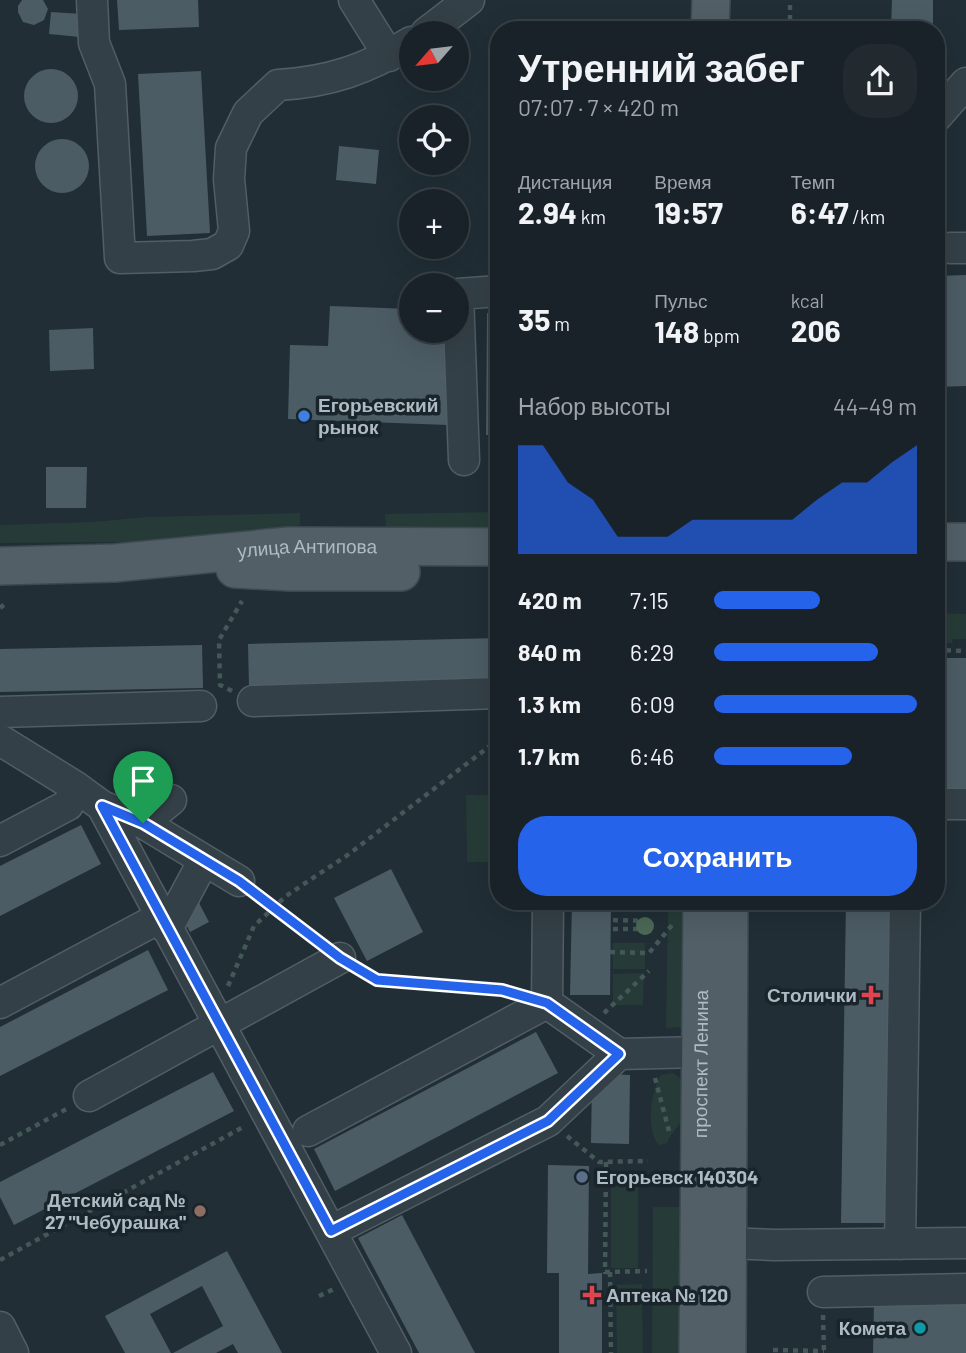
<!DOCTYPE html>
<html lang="ru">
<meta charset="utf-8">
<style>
:root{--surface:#192228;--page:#222a30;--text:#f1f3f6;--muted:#9fa4a8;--line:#373f45;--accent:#2563eb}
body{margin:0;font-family:Barlow,sans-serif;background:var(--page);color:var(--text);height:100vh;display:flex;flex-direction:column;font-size:26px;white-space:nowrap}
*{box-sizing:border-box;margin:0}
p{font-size:23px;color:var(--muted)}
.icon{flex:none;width:38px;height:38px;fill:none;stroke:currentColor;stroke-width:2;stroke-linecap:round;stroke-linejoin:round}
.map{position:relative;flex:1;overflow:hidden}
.sheet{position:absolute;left:490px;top:21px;width:455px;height:889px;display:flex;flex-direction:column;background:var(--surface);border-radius:28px;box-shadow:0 7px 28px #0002,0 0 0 2px var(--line)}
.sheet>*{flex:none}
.needle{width:46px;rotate:242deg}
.tools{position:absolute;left:399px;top:21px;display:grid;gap:14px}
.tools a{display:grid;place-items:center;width:70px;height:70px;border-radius:50%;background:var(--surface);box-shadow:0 7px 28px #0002,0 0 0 2px var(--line);font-size:35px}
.pin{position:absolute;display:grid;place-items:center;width:60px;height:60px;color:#fff;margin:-72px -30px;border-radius:50% 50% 50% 0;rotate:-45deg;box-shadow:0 0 7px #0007}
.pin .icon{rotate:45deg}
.round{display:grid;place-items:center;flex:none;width:74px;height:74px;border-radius:28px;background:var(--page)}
.overview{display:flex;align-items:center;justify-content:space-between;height:119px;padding:0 28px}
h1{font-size:38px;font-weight:700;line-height:52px}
.stats{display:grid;grid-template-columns:repeat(3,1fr);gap:10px;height:119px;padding:7px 28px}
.stats div{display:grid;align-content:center}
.stats b{font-size:30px;font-weight:700}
.stats small{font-size:19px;font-weight:400}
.stats p{font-size:19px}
.chart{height:196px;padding:14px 28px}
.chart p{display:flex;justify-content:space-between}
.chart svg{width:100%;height:126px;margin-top:7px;fill:var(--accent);opacity:.7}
.cta{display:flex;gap:14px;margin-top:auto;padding:14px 28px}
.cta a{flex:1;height:80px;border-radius:28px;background:var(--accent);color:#fff;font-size:28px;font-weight:700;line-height:80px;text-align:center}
ul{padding:0 28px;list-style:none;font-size:23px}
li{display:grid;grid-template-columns:112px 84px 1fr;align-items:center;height:52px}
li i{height:18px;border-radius:9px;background:var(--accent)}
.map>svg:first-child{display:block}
</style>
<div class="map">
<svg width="966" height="1353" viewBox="0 0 966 1353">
<rect width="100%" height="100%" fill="#212e36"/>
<!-- green -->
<path fill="#263b37" d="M 499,512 L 499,537 L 426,538 L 386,528 L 385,514 Z
M 300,513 L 300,525 L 218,541 L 0,543 L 0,525 L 93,522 L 146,517 Z
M 936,613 L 966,614 L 966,639 L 953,639 L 952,643 L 944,643 L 941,638 L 943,636 L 938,627 L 936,628 Z
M 466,795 L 499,795 L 499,862 L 467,862 Z
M 668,901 L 687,901 L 684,1027 L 666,1028 Z
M 613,943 L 645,943 L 645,969 L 613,969 Z
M 644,973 L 643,1005 L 613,1005 L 613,974 Z
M 673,1073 C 677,1076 683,1080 684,1085 C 686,1093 684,1112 682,1119 C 678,1128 670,1134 667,1143 L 659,1145 C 645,1130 651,1091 661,1075 Z
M 611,1179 L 638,1179 L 638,1268 L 611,1268 Z
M 653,1207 L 682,1207 L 682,1353 L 652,1353 Z
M 642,1284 L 643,1353 L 617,1353 L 616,1285 Z"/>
<!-- building -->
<path fill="#4c5c65" d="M 22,0 L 43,0 L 48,9 L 44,20 L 34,25 L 23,22 L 18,12 L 18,6 Z
M 117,0 L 198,0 L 199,27 L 119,30 Z
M 892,0 L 933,0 L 933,30 L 891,30 Z
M 51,12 L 82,14 L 80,37 L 49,34 Z
M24 96a27 27 0 1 1 54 0a27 27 0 1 1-54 0Z
M 201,71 L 210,233 L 147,236 L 138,74 Z
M35 166a27 27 0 1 1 54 0a27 27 0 1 1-54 0Z
M 339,146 L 379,150 L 376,184 L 336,180 Z
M 966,275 L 966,386 L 936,387 L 936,276 Z
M 330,306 L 411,309 L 411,331 L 451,331 L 448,425 L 288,419 L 290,345 L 328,346 Z
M 487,313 L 499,313 L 499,435 L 486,435 Z
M 93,328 L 94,369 L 50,371 L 49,330 Z
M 46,467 L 87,467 L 86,508 L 46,508 Z
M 499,638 L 499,682 L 249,688 L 248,644 Z
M 202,645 L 203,688 L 0,692 L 0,649 Z
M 936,658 L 966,658 L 966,797 L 936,796 Z
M 81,825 L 101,864 L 0,916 L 0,866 Z
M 391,869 L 423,932 L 367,961 L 334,898 Z
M 198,901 L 209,922 L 190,932 L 179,911 Z
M 572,901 L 611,901 L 610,995 L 570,995 Z
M 846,901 L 890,901 L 885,1223 L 841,1223 Z
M 148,950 L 168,990 L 0,1076 L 0,1027 Z
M 536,1032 L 558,1073 L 335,1191 L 314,1149 Z
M 213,1072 L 234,1111 L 14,1225 L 0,1197 L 0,1182 Z
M 609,1074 L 630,1075 L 629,1144 L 591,1143 L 592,1084 L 609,1085 Z
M 548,1165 L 589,1166 L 588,1274 L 602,1273 L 602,1353 L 559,1353 L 559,1273 L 547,1273 Z
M 402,1215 L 475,1353 L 419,1353 L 403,1323 L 358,1238 Z
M 227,1251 L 282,1353 L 238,1353 L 233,1344 L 216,1353 L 173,1353 L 223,1326 L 202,1286 L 150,1314 L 171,1353 L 125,1353 L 105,1316 Z
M 874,1300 L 966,1302 L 966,1353 L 873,1353 Z"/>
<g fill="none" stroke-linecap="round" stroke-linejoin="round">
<!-- minor casing -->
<g stroke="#515e65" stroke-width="33">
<path id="minor" d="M 92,0 L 94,43 L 110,84 L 120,258 L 193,256 L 212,254 L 228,245 L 234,231 L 229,179 L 231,148 L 248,113 L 278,85 C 330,82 367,69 411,42
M 354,0 L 389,56
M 426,33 L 469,0
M 936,117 L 966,83
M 950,248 L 966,248
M 464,460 L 458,294 L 499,291
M 253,701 L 499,693
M 0,712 L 201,706
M 0,740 L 76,787 L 102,806 L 396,1353
M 936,804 L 966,804
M 102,806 L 143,823 L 239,881
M 143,823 L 171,800
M 0,841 L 68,805 L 76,787
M 167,929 L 204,860
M 0,1003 L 161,917
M 547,1003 L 619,1054 L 701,1052
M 89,1096 L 340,958
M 308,1131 L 547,1003 L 548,901
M 331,1231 L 548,1121 L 619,1054
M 727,1243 L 774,1245 L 966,1243
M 900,1244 L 905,901
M 823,1292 L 966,1289
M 0,1327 L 13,1353"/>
</g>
<!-- major casing -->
<g stroke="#3d4950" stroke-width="40">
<g id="major">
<path d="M 710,30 L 711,0"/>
<path d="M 936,542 L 966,542"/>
<path id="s1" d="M 0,566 L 115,563 L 289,546 L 499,547"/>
<path d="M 235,569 L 290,572 L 401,572"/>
<path id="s2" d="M 698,1353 L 702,901"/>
<path d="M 727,1353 L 729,901"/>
</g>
</g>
<!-- path -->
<path stroke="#445957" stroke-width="4.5" stroke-dasharray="5 5" stroke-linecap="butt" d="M 790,30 L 790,0
M 0,608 L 5,604
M 936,650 L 966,651
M 232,691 L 220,685 L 219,640 L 242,601
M 258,896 L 318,941
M 649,909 L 659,901
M 613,920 L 649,921
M 613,929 L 649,929
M 610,952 L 649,953 L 673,924
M 360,970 L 377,980 L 502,991 L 512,993
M 228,986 L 254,926 L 286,896 L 349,854 L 499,739
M 604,1013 L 649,971
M 655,1078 L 669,1131
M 567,1136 L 599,1162 L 648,1161
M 0,1145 L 70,1107
M 606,1162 L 605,1272 L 647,1271
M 0,1260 L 245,1126
M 610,1272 L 611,1353
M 319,1296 L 334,1289
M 823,1315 L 824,1353
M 773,1350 L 824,1351"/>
<!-- minor -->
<use href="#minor" stroke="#344047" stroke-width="30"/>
<!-- major -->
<use href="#major" stroke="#525f67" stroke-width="37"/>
</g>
<!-- trees -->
<circle fill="#4c6856" cx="645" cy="926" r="9"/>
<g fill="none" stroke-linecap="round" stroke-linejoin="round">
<!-- route casing -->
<g stroke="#fff" stroke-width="14">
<path id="route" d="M 102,806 L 143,823 L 239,881 L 340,958 L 377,980 L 502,990 L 547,1003 L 619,1054 L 548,1121 L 331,1231 Z"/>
</g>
<!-- route -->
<use href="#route" stroke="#2563eb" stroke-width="9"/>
</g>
<!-- markers -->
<circle fill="#3f7fe0" stroke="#1a252b" stroke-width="2.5" cx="304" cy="416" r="7"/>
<g fill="#e0444e" stroke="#1a252b" stroke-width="2.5">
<path d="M867.5 984.5h7v7h7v7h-7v7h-7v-7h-7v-7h7z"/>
<path d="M588.5 1284.5h7v7h7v7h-7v7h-7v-7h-7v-7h7z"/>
</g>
<circle fill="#5c6f8a" stroke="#1a252b" stroke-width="2.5" cx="582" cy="1177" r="7"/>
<circle fill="#8d6e63" stroke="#1a252b" stroke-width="2.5" cx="200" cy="1211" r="7"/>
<circle fill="#0f9aa8" stroke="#1a252b" stroke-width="2.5" cx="920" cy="1328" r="7"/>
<g text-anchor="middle" stroke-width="7" stroke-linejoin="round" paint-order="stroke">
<!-- poi labels -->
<g font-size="19" font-weight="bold" fill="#aebbc4" stroke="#1a252b" text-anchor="start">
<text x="318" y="412">Егорьевский<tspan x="318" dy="22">рынок</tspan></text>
<text x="857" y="1002" text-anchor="end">Столички</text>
<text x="596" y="1184">Егорьевск 140304</text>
<text x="186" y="1207" text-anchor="end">Детский сад №<tspan x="186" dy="22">27 "Чебурашка"</tspan></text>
<text x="606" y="1302">Аптека № 120</text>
<text x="906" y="1335" text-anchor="end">Комета</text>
</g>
<!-- street labels -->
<g font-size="19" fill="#aebbc4" stroke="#1a252b">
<text dy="7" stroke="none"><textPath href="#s1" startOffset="308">улица Антипова</textPath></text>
<text dy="7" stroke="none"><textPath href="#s2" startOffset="289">проспект Ленина</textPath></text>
</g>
</g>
</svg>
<div class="tools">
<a><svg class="needle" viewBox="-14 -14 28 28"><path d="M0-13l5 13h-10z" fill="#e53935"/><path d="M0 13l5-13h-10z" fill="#9fa4a8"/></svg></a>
<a><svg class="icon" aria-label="locate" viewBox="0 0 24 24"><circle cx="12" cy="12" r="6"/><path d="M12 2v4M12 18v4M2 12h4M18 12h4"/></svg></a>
<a>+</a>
<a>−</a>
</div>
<div class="pin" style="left:143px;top:823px;background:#1e9e55"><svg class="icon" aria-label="arrive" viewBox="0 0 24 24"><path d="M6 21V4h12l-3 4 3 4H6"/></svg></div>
<section class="sheet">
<div class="overview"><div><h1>Утренний забег</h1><p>07:07 · 7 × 420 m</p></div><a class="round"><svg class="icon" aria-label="share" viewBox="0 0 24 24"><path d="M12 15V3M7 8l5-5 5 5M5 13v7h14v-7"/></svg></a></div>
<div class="stats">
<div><p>Дистанция</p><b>2.94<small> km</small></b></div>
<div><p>Время</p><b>19:57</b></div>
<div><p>Темп</p><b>6:47<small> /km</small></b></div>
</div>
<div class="stats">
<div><b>35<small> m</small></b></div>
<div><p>Пульс</p><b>148<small> bpm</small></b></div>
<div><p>kcal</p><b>206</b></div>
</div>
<div class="chart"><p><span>Набор высоты</span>44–49 m</p>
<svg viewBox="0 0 160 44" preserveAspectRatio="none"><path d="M0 44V6L10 6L20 19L30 25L40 38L50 38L60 38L70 32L80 32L90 32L100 32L110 32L120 25L130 19L140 19L150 12L160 6V44z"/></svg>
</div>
<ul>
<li><b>420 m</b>7:15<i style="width:52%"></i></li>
<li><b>840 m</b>6:29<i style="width:81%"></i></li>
<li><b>1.3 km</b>6:09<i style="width:100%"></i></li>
<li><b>1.7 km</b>6:46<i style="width:68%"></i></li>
</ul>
<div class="cta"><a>Сохранить</a></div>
</section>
</div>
